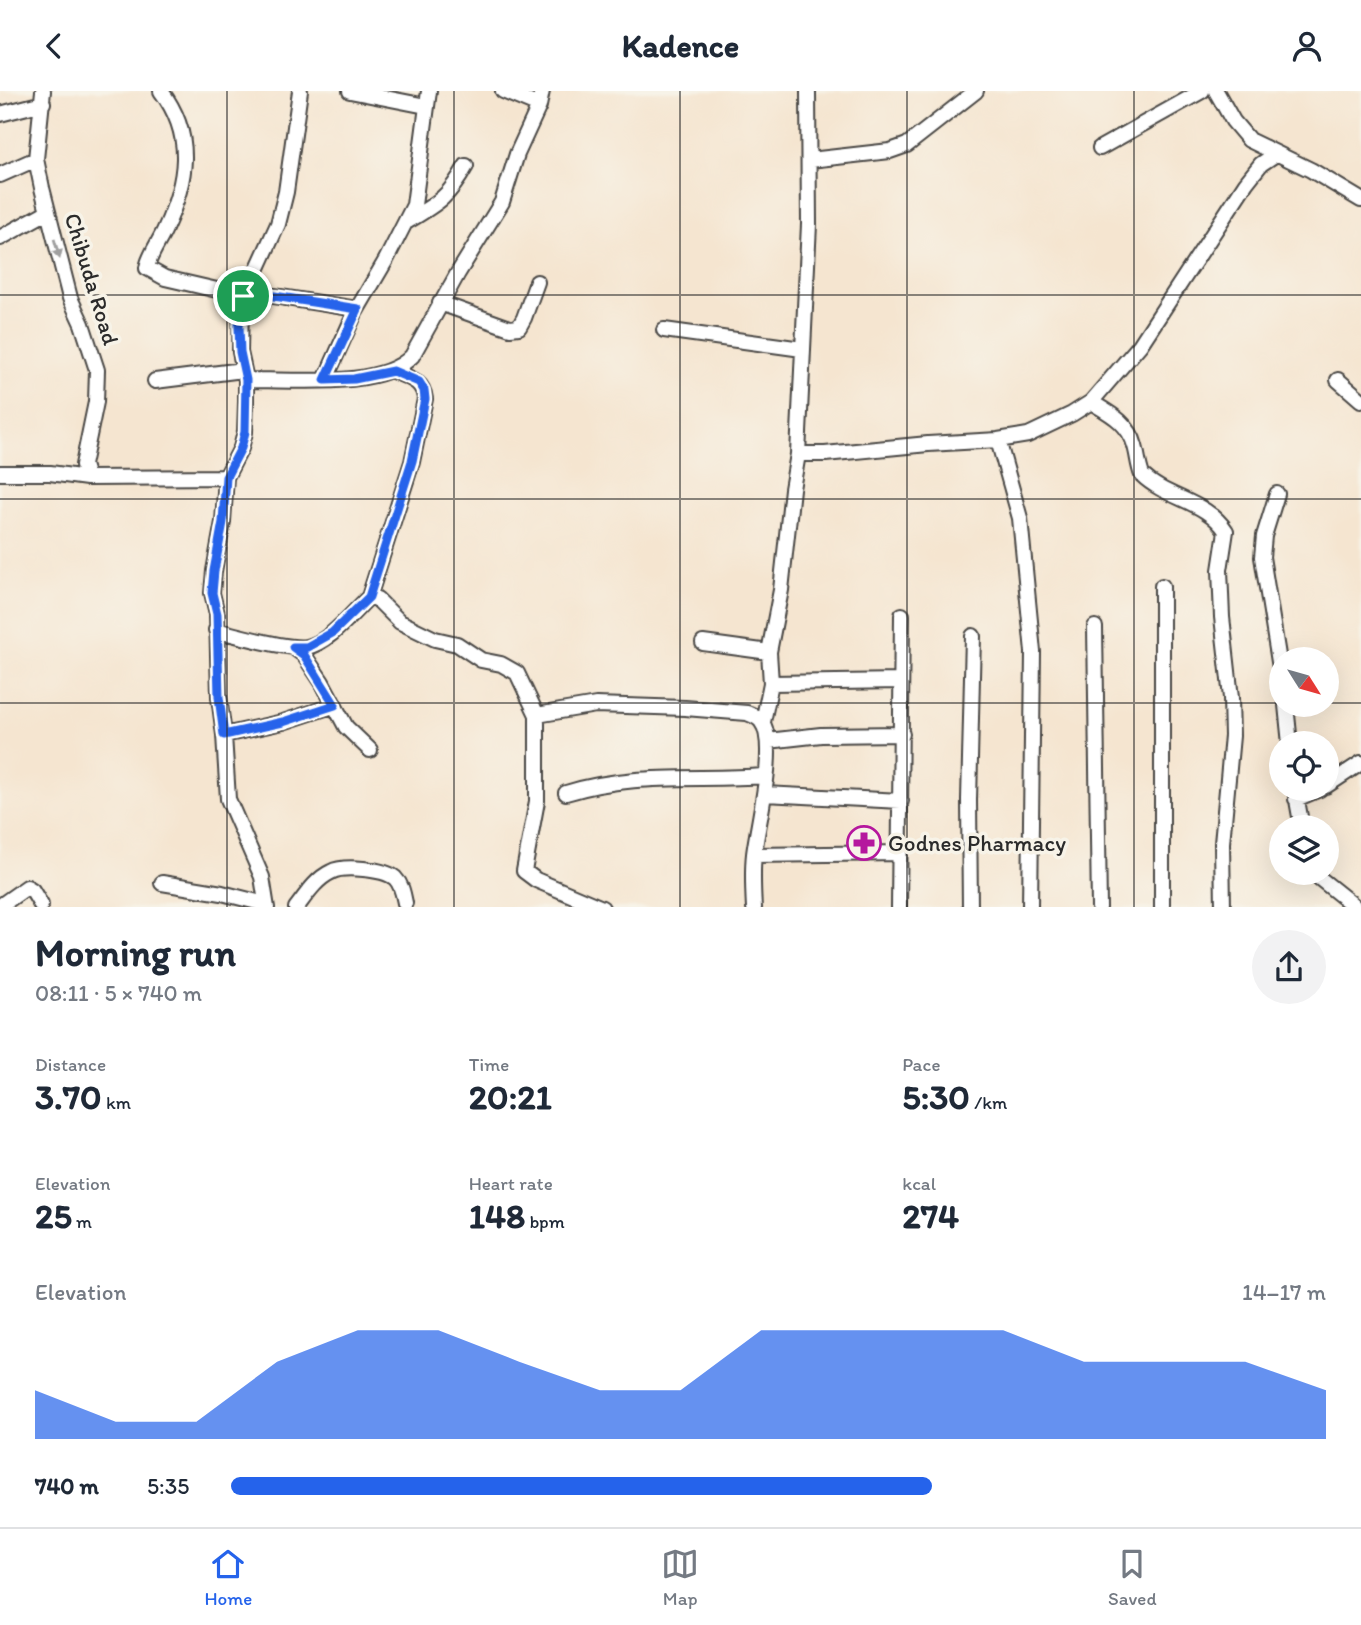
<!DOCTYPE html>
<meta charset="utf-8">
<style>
:root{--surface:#fff;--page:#f2f2f3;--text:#1f2937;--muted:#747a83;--line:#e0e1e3;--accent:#2563eb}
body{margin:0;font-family:Itim,sans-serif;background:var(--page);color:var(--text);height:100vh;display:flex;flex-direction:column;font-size:26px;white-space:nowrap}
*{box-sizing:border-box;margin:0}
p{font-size:23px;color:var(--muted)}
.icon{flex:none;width:38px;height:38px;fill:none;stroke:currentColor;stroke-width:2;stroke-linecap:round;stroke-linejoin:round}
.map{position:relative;height:816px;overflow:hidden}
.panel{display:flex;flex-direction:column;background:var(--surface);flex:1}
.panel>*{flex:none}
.needle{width:46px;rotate:127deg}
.fabs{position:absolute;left:1269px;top:556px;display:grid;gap:14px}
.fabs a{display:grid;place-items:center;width:70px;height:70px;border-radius:50%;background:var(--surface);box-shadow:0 7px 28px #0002;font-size:35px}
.pin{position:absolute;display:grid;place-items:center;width:60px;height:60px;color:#fff;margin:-30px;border:4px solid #fff;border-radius:50%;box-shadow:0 2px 7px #0007}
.round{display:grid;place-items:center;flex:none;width:74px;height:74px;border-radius:37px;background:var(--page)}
.headline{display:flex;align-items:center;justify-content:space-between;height:119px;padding:0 35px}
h1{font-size:38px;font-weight:700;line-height:52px}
.figures{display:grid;grid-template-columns:repeat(3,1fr);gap:10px;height:119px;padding:7px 35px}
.figures div{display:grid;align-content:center}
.figures b{font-size:35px;font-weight:700}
.figures small{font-size:19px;font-weight:400}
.figures p{font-size:19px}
.chart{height:196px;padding:14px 35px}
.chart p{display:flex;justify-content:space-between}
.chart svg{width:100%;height:126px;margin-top:7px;fill:var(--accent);opacity:.7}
ul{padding:0 35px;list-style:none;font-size:23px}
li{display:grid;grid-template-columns:112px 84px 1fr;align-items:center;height:52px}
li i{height:18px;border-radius:9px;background:var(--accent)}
header{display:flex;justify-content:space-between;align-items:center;height:91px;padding:0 35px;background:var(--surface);font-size:32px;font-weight:700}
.menu{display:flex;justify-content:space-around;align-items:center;height:98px;border-top:2px solid var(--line);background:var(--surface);font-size:19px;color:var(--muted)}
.menu a{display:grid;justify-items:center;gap:4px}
.menu .selected{color:var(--accent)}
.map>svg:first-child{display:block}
</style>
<header><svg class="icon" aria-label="back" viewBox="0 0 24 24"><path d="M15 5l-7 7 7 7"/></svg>Kadence<svg class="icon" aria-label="person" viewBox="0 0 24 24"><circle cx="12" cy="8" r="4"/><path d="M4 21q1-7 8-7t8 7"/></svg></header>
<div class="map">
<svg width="1361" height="817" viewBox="0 0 1361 817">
<rect width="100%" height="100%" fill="#f7f3e8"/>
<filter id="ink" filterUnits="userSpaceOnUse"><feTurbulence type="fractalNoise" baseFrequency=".0143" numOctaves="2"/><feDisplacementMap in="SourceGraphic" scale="14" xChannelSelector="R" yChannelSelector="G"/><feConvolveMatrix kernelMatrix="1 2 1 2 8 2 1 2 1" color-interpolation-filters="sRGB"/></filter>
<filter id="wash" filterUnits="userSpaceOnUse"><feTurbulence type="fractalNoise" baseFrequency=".00686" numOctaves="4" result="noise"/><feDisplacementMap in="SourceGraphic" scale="28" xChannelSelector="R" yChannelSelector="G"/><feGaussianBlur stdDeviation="1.57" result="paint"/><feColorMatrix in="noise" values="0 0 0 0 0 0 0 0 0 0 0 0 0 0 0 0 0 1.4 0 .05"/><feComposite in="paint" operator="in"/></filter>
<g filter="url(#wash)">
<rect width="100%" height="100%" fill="#f5e5d0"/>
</g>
<g filter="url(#ink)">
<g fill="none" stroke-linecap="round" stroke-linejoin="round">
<!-- minor casing -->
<g stroke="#494744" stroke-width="18">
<path id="minor" d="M 43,0 L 36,68 L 42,97 L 70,207 L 82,233 L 97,279 L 96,311 L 83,374 L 87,387
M 161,0 C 195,45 187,90 165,138 C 160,150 149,164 147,177 L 165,187 L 243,205 L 274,205 L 357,218
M 350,0 L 426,15
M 503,0 L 539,15
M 808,0 L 809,133 L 798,363 L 825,363 L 928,353 L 998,349 L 1028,344 L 1072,323 L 1091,311 L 1140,254 L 1246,92 L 1261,73 L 1276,63
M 1216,0 L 1233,30 L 1249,49 L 1311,79 L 1361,109
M 0,23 L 43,12
M 1100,57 L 1202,0
M 810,69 L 890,60 L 907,54 L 976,0
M 0,84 L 36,68
M 408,130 C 438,112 449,106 466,75
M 0,147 L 47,121
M 440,212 L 510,237 L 519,236 L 524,227 L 537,191
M 664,239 L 802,258
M 246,289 C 290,288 381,299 412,265 L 458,182 L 502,111 L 517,63 L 539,15 L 542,0
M 325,289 L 355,222 L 386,169 L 414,114 L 429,0
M 1338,289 L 1361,309
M 155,290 L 243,279
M 1091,311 C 1111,323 1129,332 1135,355 C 1138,365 1138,374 1142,384 C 1167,408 1207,410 1226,440 L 1220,479 L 1222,526 L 1231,607 L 1232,645 L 1222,752 L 1223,817
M 998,349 L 1020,427 L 1033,561 L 1030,817
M 0,382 L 50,382 L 87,387 L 226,386 L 241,357 L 245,341 L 246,310 L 246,289 L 240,261 L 241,214 L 278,133 L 286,101 L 300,0
M 226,386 L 223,431 L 214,480 L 212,502 L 217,523 L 219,606 L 224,644 L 228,708 L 262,786 L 267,817
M 1277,403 L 1264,445 L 1262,466 L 1281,583
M 1162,495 L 1162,817
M 369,506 L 412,371 L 425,308 C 423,289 409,287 393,280
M 1095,536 L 1099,817
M 216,539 C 235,544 289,559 306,556 C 328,553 353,521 369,506 L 377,508 L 400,531 L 435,548 L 457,553 L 481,569 L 501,573 L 517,582 L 537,624 L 596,614 L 685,617 L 747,622 C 752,624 758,626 761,630 C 779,652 757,735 754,763 C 752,780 753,799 754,817
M 703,552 L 769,561
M 293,556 L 304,564 L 322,591 L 346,636 L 370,659
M 771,592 L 901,590
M 1286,614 L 1290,653
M 537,624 L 537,710 L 524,780 L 536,789 L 602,817
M 763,631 L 771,592 L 769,561 L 781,499 L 792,398 L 798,363
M 224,644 L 283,631 L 335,614
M 768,650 L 821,644 L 902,643
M 1326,695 L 1361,672
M 1295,698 L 1302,737
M 566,702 C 633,681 696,690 765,685
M 765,703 L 901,710
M 1296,708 L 1320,698
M 754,764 L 899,762
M 1313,782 L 1353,814
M 162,792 L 222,802 L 265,813
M 0,815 L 27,796 L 32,799 L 41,814
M 296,817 C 306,804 316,788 331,781 C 343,774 384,778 395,787 C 402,794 403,803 405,812
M 899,817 L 902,524
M 970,817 L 969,709 L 973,545"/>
</g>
<!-- minor -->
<use href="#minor" stroke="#fff" stroke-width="14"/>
</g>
<!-- one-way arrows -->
<defs><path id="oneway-solid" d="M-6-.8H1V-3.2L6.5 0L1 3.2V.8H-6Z" transform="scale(1.75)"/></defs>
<use fill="#a0a0a0" href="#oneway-solid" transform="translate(57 158) rotate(74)"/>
</g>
<g fill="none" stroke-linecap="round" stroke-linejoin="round" filter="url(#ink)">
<!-- route casing -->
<g stroke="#fff" stroke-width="14">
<path id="route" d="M 243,205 L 274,205 L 358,218 L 325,289 L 354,288 L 393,280 L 419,291 L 424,299 L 425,308 L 412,370 L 369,506 L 332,542 L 307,556 L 293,556 L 304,564 L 335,614 L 283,631 L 224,644 L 219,606 L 217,523 L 212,502 L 214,480 L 223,431 L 226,386 L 241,357 L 245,341 L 246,289 L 240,261 L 239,235 Z"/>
</g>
<!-- route -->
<use href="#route" stroke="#2563eb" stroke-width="9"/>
</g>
<!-- grid -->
<path fill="none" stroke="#2b2b2b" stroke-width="2" stroke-opacity="0.55" d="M 227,0 L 227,817M 454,0 L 454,817M 680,0 L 680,817M 907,0 L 907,817M 1134,0 L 1134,817M 0,204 L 1361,204M 0,408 L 1361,408M 0,612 L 1281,612M 1326,612 L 1361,612"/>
<!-- icons -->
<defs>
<g id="pharmacy-ring" transform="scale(1.75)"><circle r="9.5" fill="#f7f3e8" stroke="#b5179e" stroke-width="1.5"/><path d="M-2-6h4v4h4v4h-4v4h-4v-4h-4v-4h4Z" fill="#b5179e"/></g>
</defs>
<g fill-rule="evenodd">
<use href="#pharmacy-ring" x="864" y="752"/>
</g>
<g text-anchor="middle" stroke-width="7" stroke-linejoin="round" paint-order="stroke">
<!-- street labels -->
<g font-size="23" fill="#2b2b2b" stroke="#f7f3e8">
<text transform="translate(92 188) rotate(73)" y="8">Chibuda Road</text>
</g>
<!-- poi labels -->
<g font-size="23" fill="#2b2b2b" stroke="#f7f3e8" text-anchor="start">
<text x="888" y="760">Godnes Pharmacy</text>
</g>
</g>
</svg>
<div class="fabs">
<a><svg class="needle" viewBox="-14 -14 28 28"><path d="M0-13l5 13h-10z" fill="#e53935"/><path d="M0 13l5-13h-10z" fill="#747a83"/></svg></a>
<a><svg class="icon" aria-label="locate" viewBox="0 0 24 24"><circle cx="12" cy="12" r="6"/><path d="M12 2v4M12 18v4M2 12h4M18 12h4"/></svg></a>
<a><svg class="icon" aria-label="layers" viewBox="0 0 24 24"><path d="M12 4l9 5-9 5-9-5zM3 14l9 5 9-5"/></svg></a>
</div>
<div class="pin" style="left:243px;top:205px;background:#1e9e55"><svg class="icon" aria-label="arrive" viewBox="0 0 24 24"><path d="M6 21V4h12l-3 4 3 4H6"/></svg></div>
</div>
<section class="panel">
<div class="headline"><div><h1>Morning run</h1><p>08:11 · 5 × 740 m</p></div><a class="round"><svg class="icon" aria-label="share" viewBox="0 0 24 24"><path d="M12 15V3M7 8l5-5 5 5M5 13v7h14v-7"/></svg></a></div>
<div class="figures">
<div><p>Distance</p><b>3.70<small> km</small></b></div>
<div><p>Time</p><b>20:21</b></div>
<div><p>Pace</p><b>5:30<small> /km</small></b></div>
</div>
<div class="figures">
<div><p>Elevation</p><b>25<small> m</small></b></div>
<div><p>Heart rate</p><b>148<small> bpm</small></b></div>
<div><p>kcal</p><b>274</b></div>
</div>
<div class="chart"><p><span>Elevation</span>14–17 m</p>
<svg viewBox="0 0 160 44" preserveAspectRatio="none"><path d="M0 44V27L10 38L20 38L30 17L40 6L50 6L60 17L70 27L80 27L90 6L100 6L110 6L120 6L130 17L140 17L150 17L160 27V44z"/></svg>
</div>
<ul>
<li><b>740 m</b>5:35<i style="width:64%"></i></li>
</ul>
</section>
<nav class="menu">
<a class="selected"><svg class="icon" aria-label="home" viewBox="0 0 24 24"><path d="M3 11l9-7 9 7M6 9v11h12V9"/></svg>Home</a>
<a><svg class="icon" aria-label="map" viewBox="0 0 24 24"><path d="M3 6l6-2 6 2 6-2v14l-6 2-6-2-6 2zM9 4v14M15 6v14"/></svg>Map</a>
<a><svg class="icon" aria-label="saved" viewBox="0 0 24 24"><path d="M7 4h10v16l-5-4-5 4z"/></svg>Saved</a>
</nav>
